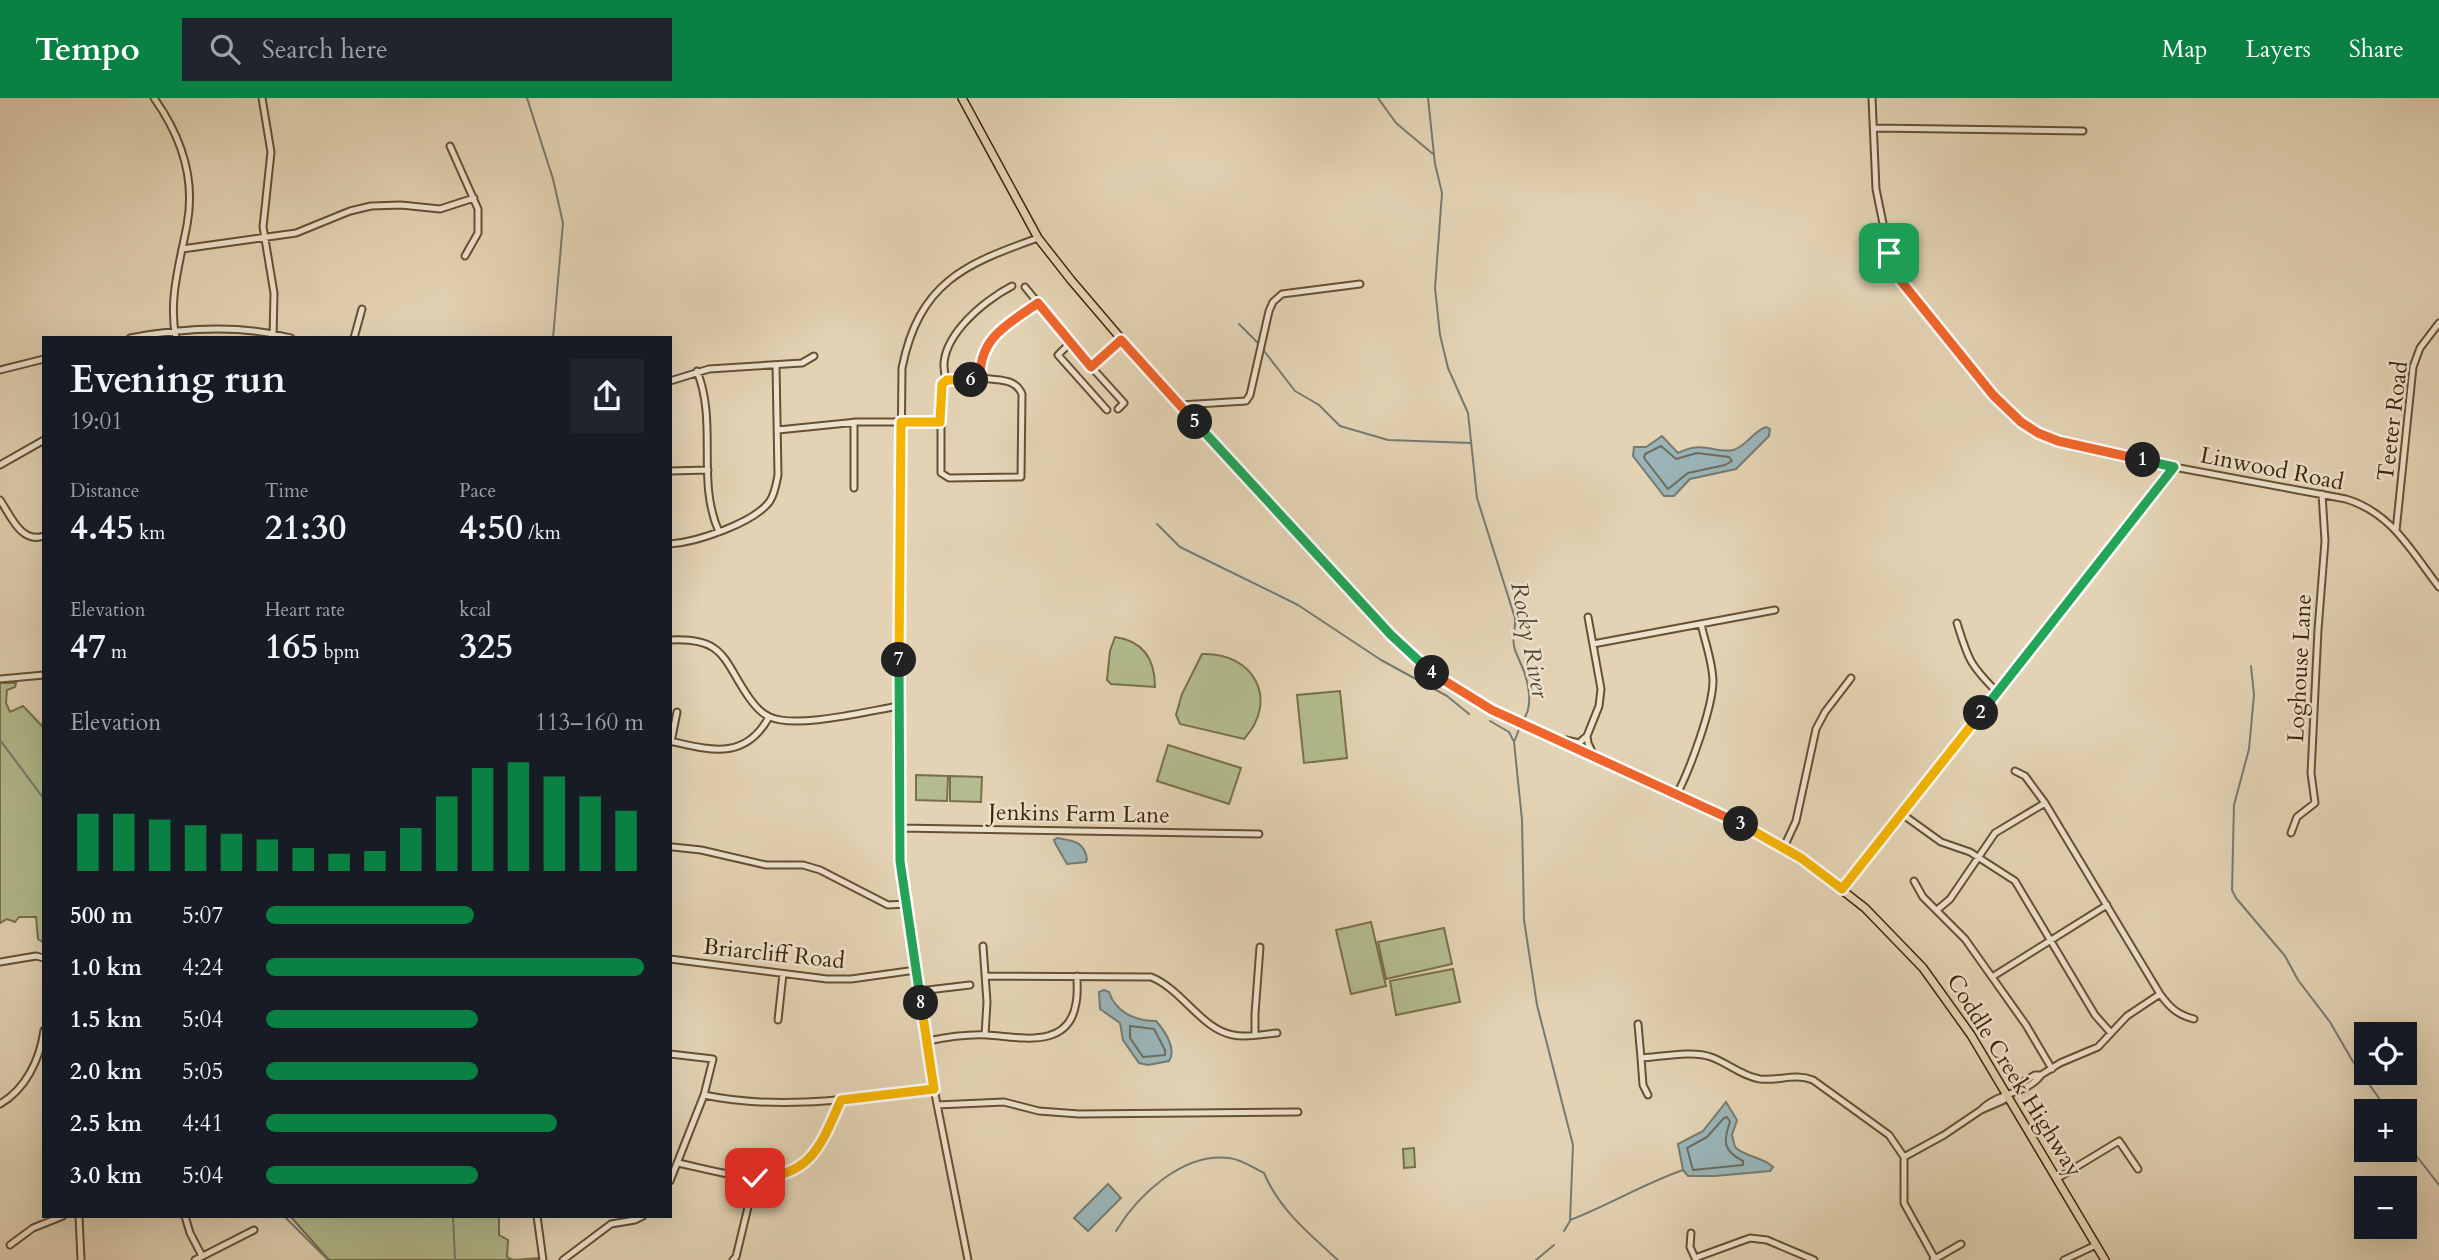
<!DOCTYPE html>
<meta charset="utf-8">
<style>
:root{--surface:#171b24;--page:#20242c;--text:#f1f3f6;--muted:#9ea1a6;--accent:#0b8043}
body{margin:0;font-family:Cardo,serif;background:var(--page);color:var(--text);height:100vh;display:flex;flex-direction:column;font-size:26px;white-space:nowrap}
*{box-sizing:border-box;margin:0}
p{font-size:23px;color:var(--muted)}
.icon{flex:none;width:38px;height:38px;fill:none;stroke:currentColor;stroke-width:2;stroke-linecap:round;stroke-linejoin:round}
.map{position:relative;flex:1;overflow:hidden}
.side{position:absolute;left:42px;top:238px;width:630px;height:882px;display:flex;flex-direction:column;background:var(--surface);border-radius:0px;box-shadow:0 7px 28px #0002}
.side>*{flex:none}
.fabs{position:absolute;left:2354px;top:924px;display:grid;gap:14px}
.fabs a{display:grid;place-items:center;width:63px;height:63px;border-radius:0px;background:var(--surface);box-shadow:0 7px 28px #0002;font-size:35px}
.pin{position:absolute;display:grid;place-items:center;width:60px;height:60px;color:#fff;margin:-30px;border-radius:14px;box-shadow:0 4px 10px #0006}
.km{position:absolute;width:35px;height:35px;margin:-18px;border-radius:50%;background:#222;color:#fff;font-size:19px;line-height:35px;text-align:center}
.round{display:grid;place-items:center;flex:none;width:74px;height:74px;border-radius:0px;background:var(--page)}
.summary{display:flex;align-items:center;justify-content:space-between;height:119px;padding:0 28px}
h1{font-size:38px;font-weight:700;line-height:52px}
.metrics{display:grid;grid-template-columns:repeat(3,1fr);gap:10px;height:119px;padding:7px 28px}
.metrics div{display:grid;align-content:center}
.metrics b{font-size:35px;font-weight:700}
.metrics small{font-size:19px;font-weight:400}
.metrics p{font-size:19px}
.chart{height:196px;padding:14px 28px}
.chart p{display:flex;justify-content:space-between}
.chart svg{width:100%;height:126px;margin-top:7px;stroke:var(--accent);stroke-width:6}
ul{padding:0 28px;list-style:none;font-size:23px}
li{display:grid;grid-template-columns:112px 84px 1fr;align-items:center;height:52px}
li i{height:18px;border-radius:9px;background:var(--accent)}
header{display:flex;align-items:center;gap:42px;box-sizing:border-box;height:98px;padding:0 35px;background:var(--accent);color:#fff}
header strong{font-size:33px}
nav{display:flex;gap:38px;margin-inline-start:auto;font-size:24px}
.search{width:490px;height:63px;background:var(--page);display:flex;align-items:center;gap:18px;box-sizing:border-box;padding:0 24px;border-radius:0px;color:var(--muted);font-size:26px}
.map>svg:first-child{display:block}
</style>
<header>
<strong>Tempo</strong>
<div class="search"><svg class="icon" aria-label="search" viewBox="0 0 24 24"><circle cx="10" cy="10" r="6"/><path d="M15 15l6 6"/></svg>Search here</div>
<nav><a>Map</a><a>Layers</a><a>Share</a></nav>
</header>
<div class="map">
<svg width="2439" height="1162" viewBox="0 0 2439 1162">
<rect width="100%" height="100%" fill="#e3d3b4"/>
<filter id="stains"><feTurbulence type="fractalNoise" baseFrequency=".00286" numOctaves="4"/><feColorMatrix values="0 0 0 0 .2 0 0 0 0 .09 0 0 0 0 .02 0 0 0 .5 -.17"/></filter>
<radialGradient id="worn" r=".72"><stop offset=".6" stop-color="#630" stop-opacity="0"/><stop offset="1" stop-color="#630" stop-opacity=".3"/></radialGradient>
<!-- green -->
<path fill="#b3bc8e" stroke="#787049" stroke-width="2" d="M 1115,539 C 1144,543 1155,562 1155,589 L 1111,586 L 1107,582 L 1110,553 Z
M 1202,556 C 1253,554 1280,601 1244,641 L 1180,626 L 1176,617 L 1182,596 Z
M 0,585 L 16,585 L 15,589 L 7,592 L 6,605 L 10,614 L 23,608 L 44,630 L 44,845 L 38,841 L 36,819 L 19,819 L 15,824 L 7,821 L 0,825 Z
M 1340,593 L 1347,660 L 1304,665 L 1297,597 Z
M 1168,647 L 1241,670 L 1229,706 L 1157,683 Z
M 916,677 L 948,678 L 947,703 L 916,702 Z
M 950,678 L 982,679 L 981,704 L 950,703 Z
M 1371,824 L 1386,888 L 1351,896 L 1336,832 Z
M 1444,830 L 1452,866 L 1386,881 L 1378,844 Z
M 1453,871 L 1460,904 L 1396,917 L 1390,883 Z
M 1414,1050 L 1415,1069 L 1404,1070 L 1403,1051 Z
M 290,1118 L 499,1118 L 499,1137 L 508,1142 L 507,1159 L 513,1162 L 538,1160 L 538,1162 L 329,1162 Z"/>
<!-- water -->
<path fill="#9ab5b9" stroke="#757b71" stroke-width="2" d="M 1766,329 L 1770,331 L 1769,338 L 1736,371 L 1690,381 L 1674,398 L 1664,398 L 1633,358 L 1634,349 L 1646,349 L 1662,338 L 1678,355 C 1705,342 1713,356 1733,352 C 1747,348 1753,333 1766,329 Z
M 1057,740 C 1073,743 1084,743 1087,761 L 1086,764 L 1067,766 L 1055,745 L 1054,742 Z
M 1104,892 L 1109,894 C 1116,915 1136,923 1156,923 C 1165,933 1177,951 1169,963 L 1148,967 L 1139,965 L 1123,942 L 1120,925 L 1100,911 L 1099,894 Z
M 1726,1004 L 1737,1022 L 1732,1037 L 1735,1049 C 1746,1060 1762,1058 1773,1069 L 1770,1073 L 1715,1078 L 1688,1078 L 1683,1072 L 1678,1046 L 1703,1033 Z
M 1108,1086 L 1121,1100 L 1088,1133 L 1074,1120 Z"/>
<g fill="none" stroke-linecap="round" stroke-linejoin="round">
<!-- shore -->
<path stroke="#6c6c5e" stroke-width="2" d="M 1661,348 L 1676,361 L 1697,355 L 1729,359 L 1732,363 L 1725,367 L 1688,375 L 1668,391 L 1644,360 L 1645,356 Z
M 1130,928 L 1154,931 L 1165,952 L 1165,957 L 1143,959 L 1130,940 Z
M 1727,1019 L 1730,1024 C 1723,1043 1723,1053 1743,1063 L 1743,1067 L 1693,1072 L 1687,1050 L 1707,1039 L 1724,1020 Z"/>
<!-- stream -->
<path stroke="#757b71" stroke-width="2" d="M 527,0 L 553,81 L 563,125 L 553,240
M 1378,0 L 1396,25 L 1433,56
M 1428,0 L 1435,66 L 1442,95 L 1435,190 L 1440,237 L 1448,270 L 1468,315 L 1477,400 L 1515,520 C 1516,530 1512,538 1514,548 C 1515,555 1518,558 1520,564 C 1528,580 1535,609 1522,623
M 1239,226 L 1258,245 L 1295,293 L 1319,307 L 1340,328 L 1388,342 L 1471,345
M 1157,426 L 1180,449 L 1298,507 L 1381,562 L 1447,598 L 1469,616
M 2251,568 L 2254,597 L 2249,651 L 2234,707 L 2232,792 L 2236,800 L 2285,858 L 2298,882 L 2330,924 L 2352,962 L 2388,1013
M 1490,623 L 1509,634 L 1513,642
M 1520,629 L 1514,644 L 1522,722 L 1524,822 L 1537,907 L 1573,1047 L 1570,1123 L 1564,1133
M 0,642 L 44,701
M 2404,1042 L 2439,1087
M 284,1118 L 328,1162
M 453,1118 L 455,1162
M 1570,1122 C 1609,1107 1643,1086 1683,1072
M 1116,1133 C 1138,1097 1183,1054 1229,1060 C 1241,1061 1253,1070 1264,1075 C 1279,1111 1309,1136 1338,1162
M 1536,1162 L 1554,1147"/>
<!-- minor casing -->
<g stroke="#665030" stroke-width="9">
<path id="minor" d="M 154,0 C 181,38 196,80 187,127 C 180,164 168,202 176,240
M 262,0 L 271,54 L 263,129 L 274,195 L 273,240
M 1872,0 L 1876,91 L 1889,155 L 1901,183 L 1993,297 L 2021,324 L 2038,335 L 2082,349 L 2174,369 L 2346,401 C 2392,415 2411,453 2439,489
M 1874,30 L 2083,33
M 450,48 L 478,111 L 478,135 L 465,158
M 182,151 L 296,135 L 350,113 L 371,108 L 401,107 L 440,111 L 474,100
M 1038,205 L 1067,242 L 1124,305 L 1118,311
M 130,240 C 183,230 239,226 291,240
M 354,240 L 362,211
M 1070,245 L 1058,257 L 1107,312
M 1091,269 L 1121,242
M 0,272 L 44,261
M 697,273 C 718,325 696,383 719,434
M 980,279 C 996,284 1014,278 1022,296 L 1021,379 L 949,380 L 941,375 L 941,291 L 947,283 L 974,282 L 980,279 C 981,239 1008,226 1038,205 L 1025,189
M 670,283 L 709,271 L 802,265 L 814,258
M 947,283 C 931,245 983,203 1012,188
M 1180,307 L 1246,303 L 1250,297 L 1269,213 L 1273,204 L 1282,196 L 1360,186
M 778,332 L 857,324 L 940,324
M 0,367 L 44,342
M 670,373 L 708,372
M 854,390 L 854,324
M 0,402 C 11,418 21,446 44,438
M 2396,433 L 2413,269 L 2420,250 L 2439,225
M 670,446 C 697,444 754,425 770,403 C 775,395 776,387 778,377 L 776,267
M 1957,525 C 1968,561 1970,567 1997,594
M 670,542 C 726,539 723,563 750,601 C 755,608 762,616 770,619 C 796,631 868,613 899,608
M 1593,546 L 1775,512
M 0,581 L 44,577
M 1587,638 L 1599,608 L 1601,591 L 1588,519
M 1566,642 L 1579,645 L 1587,638 L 1588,645 L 1594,658
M 670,643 C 710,652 745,663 769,619
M 671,644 L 677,614
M 2015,673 L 2025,678 L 2045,705 L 2160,896 C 2170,910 2178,917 2194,921
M 1677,696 C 1690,671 1712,612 1713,584 C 1713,565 1705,544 1701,526
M 1902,716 L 1941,744 L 1970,754 L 2015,783 L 2095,917 L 2111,935
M 898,730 L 1259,736
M 2291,735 L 2297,719 L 2315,705 L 2311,675 L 2318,532 L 2325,443 L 2322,396
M 673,749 L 701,752 L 766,767 L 803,767 L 820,772 L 888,807 L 907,806
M 1784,749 L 1796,723 L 1816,631 L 1825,614 L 1851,580
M 1914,783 L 1923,799 L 1965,841 L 2026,927 L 2052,971
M 1842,791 L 2174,369
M 1937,812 L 1950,801 L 1995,735 L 2045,705
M 983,848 L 987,904 L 985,937
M 670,861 L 827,881 L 851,881 L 916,872
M 0,864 L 36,858 L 44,860
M 985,878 L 1151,879 C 1182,891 1201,931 1233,937 C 1247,940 1263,936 1277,935
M 1992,879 L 2107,807
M 919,893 L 970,887
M 778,922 L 783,876
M 1638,926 L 1641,960
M 1255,937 L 1255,916 L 1260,849
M 928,943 C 947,939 967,936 987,937 C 1019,939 1069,952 1076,905 C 1078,896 1077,887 1077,878
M 670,956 L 713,961 L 704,997 L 670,1083
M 2041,977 L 2060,965 L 2098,949 L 2127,918 L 2160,896
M 704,997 C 780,1013 858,1000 934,991
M 1648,997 L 1643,987 L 1641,960 C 1660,959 1693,952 1711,959 C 1728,965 1741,978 1760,981 C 1779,983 1795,975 1813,982 L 1889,1037 L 1904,1059 L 1944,1037 L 1981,1012
M 2004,998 L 2004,1002 L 1981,1012 C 1997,994 2028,996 2041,977 L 2035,977 L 2018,987 L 2016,992
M 0,1006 C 26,991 40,961 44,932
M 937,1007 L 1004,1004 L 1039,1013 L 1079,1016 L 1298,1014
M 1904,1059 L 1904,1105 L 1935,1161 L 1933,1162
M 678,1065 C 726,1075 790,1099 822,1047 C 830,1033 835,1016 841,1002
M 2058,1080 L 2119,1043 L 2138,1071
M 79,1118 L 81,1162
M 185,1118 L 190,1135 L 202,1158
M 537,1118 L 543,1162
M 1691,1135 L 1690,1149 L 1696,1162
M 10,1147 L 33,1130 L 63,1118
M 1695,1160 L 1750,1140 L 1767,1142 L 1814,1162
M 1935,1161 L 1961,1146
M 195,1162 L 254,1132
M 563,1162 L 611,1126 L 635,1122 L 643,1118
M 733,1162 L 736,1159 L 755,1080
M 968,1162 L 934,991 L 900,763 L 900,455 L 902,270 C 919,185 964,166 1038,140
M 2064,1162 L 2096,1147"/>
</g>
<!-- major casing -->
<g stroke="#3d2404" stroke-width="10">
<path id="major" d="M 962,0 L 1038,140 L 1071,182 L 1129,250 L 1391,537 L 1430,574 L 1492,612 L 1714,713 L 1765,738 L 1801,760 L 1865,810 L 1923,870 L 1971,937 L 2105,1162"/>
</g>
<!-- minor -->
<use href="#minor" stroke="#ede2ce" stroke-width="5"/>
<!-- major -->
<use href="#major" stroke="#e3d3b4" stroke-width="7"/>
</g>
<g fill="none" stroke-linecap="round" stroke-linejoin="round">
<!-- split-1 casing -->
<g stroke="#fff" stroke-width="14">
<path id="split-1" d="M 1889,155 L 1901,183 L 1993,297 L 2021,324 L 2038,335 L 2058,343 L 2143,362"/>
</g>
<!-- split-2 casing -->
<g stroke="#fff" stroke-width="14">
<path id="split-2" d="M 1981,615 L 2174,369 L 2143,362"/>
</g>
<!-- split-3 casing -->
<g stroke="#fff" stroke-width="14">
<path id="split-3" d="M 1741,726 L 1801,760 L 1842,791 L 1981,615"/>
</g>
<!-- split-4 casing -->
<g stroke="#fff" stroke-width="14">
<path id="split-4" d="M 1432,575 L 1492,612 L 1741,726"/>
</g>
<!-- split-5 casing -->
<g stroke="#fff" stroke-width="14">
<path id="split-5" d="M 1195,324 L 1391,537 L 1432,575"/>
</g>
<!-- split-6 casing -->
<g stroke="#fff" stroke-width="14">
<path id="split-6" d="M 971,282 L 980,279 C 980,239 1008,226 1038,205 L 1091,269 L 1121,242 L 1195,324"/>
</g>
<!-- split-7 casing -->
<g stroke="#fff" stroke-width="14">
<path id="split-7" d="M 899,562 L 901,324 L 940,324 L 942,286 L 947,282 L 971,282"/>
</g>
<!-- split-8 casing -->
<g stroke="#fff" stroke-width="14">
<path id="split-8" d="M 899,562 L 900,763 L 921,905"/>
</g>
<!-- split-9 casing -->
<g stroke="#fff" stroke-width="14">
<path id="split-9" d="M 755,1080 C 811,1079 821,1047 841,1002 L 934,991 L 921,905"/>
</g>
<!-- split-1 -->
<use href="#split-1" stroke="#f0652b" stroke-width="9"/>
<!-- split-2 -->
<use href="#split-2" stroke="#22a559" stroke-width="9"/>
<!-- split-3 -->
<use href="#split-3" stroke="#f5b400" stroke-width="9"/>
<!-- split-4 -->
<use href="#split-4" stroke="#f0652b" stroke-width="9"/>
<!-- split-5 -->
<use href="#split-5" stroke="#22a559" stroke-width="9"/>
<!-- split-6 -->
<use href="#split-6" stroke="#f0652b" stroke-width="9"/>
<!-- split-7 -->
<use href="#split-7" stroke="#f5b400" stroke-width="9"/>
<!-- split-8 -->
<use href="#split-8" stroke="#22a559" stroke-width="9"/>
<!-- split-9 -->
<use href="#split-9" stroke="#f5b400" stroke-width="9"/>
</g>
<g text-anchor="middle" stroke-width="5" stroke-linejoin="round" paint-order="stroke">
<!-- street labels -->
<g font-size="23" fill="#3d2404" stroke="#ede2ce">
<text transform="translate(2392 323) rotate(-83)" y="8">Teeter Road</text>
<text transform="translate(2272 370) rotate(11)" y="8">Linwood Road</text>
<text transform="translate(2299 570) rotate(-87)" y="8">Loghouse Lane</text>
<text transform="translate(1079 715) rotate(1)" y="8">Jenkins Farm Lane</text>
<text transform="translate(774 855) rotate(6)" y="8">Briarcliff Road</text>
<text transform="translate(2015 977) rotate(58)" y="8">Coddle Creek Highway</text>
</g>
<!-- water labels -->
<g font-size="24" font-style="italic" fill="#544831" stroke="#ede2ce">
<text transform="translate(1530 542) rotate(79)" y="8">Rocky River</text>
</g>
</g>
<rect width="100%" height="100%" filter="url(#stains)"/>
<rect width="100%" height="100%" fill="url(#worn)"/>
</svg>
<div class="fabs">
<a><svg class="icon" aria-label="locate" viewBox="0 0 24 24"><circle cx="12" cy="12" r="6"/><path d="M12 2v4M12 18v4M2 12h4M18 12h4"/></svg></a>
<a>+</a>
<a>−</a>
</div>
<div class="pin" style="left:1889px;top:155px;background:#1e9e55"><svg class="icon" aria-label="arrive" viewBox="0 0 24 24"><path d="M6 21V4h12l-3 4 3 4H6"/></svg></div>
<div class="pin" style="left:755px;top:1080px;background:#d93025"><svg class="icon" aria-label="check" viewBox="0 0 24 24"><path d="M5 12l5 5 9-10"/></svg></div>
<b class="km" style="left:2143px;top:362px">1</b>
<b class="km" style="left:1981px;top:615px">2</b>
<b class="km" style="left:1741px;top:726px">3</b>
<b class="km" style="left:1432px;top:575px">4</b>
<b class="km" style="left:1195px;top:324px">5</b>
<b class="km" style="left:971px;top:282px">6</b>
<b class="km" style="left:899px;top:562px">7</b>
<b class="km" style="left:921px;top:905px">8</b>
<section class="side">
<div class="summary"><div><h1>Evening run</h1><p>19:01</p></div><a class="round"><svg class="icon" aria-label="share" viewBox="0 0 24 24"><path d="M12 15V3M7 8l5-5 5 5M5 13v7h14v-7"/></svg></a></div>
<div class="metrics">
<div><p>Distance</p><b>4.45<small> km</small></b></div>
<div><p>Time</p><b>21:30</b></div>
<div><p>Pace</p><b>4:50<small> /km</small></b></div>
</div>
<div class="metrics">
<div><p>Elevation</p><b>47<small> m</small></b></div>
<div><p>Heart rate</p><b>165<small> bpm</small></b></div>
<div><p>kcal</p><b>325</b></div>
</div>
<div class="chart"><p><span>Elevation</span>113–160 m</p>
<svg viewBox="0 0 160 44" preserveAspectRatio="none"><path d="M5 44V24M15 44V24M25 44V26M35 44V28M45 44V31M55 44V33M65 44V36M75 44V38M85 44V37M95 44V29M105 44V18M115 44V8M125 44V6M135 44V11M145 44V18M155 44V23"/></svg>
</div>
<ul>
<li><b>500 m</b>5:07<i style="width:55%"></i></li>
<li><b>1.0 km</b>4:24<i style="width:100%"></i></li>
<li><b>1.5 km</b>5:04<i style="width:56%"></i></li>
<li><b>2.0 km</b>5:05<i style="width:56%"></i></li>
<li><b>2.5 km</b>4:41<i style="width:77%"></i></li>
<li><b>3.0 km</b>5:04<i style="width:56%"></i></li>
</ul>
</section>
</div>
